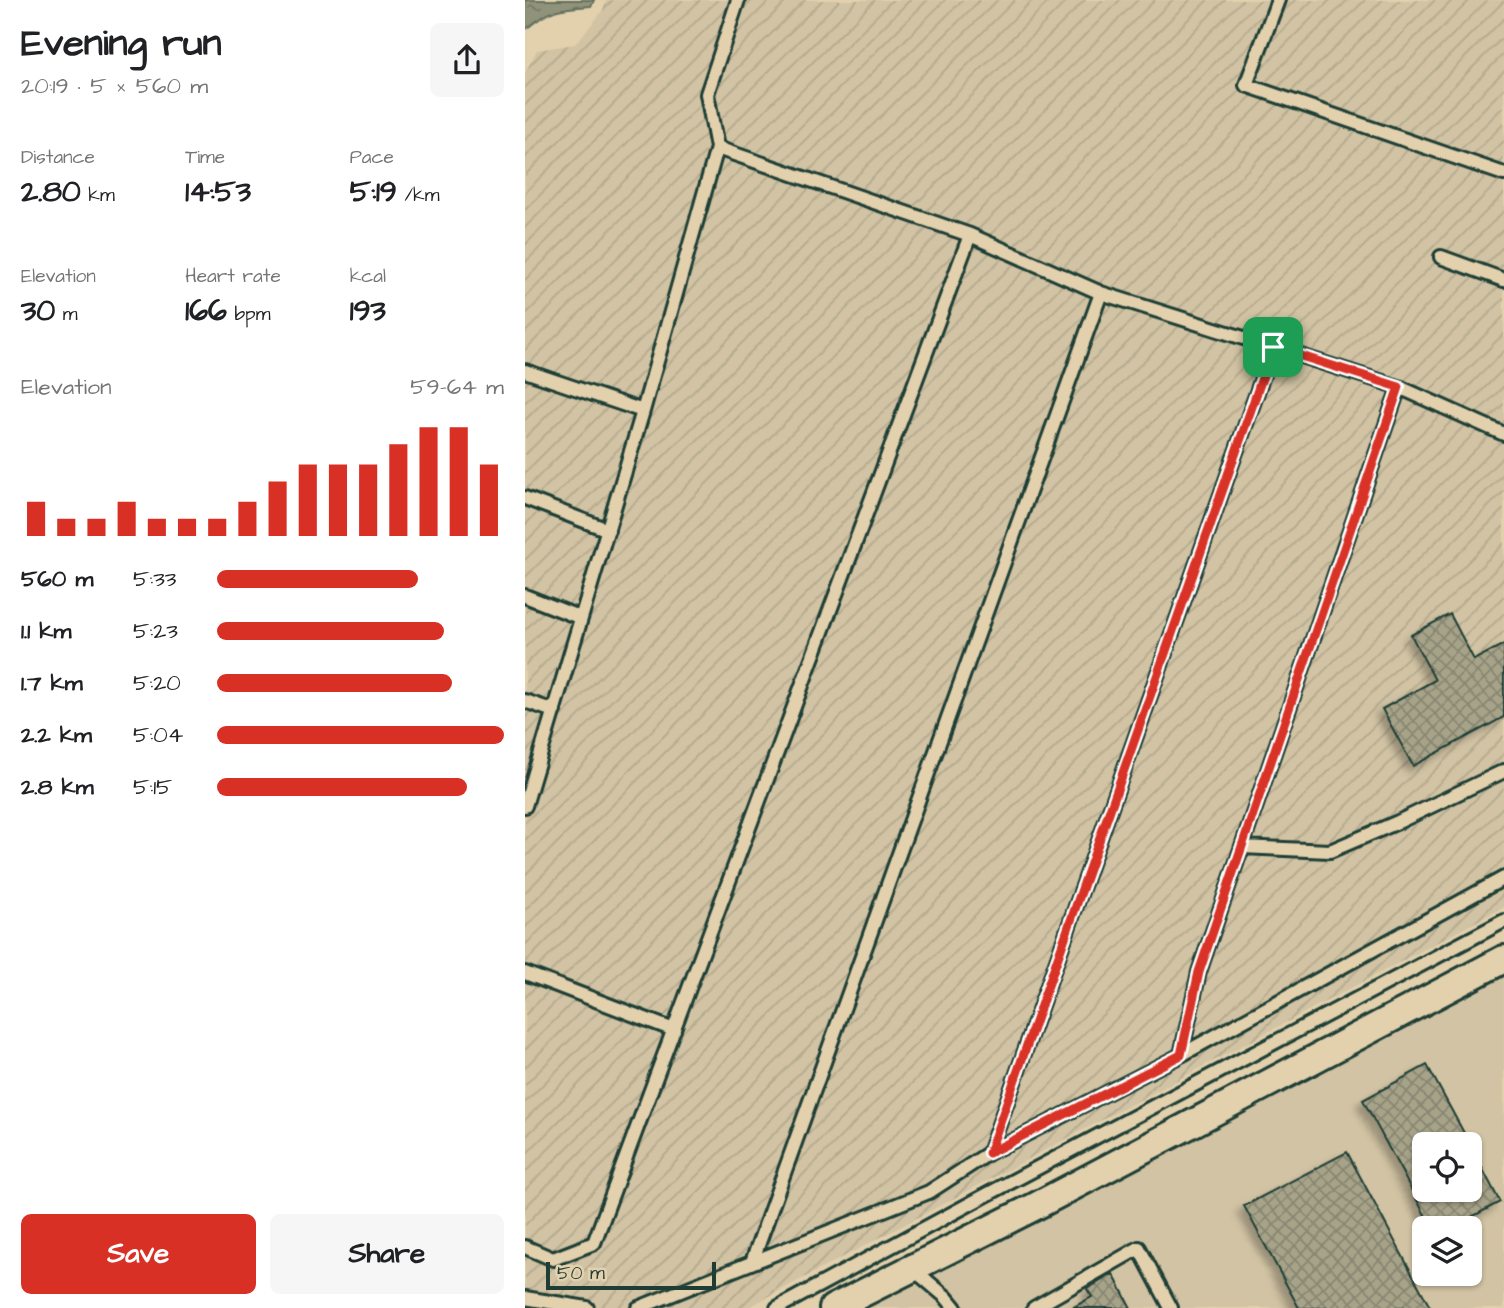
<!DOCTYPE html>
<meta charset="utf-8">
<style>
:root{--surface:#fff;--page:#f6f6f6;--text:#202124;--muted:#757577;--accent:#d93025}
body{margin:0;font-family:"Architects Daughter",sans-serif;background:var(--page);color:var(--text);height:100vh;display:flex;flex-direction:column;font-size:26px;white-space:nowrap}
*{box-sizing:border-box;margin:0}
p{font-size:23px;color:var(--muted)}
.icon{flex:none;width:38px;height:38px;fill:none;stroke:currentColor;stroke-width:2;stroke-linecap:round;stroke-linejoin:round}
.map{position:relative;flex:1;overflow:hidden}
.sheet{display:flex;flex-direction:column;background:var(--surface);width:525px}
.sheet>*{flex:none}
.fabs{position:absolute;left:887px;top:1132px;display:grid;gap:14px}
.fabs a{display:grid;place-items:center;width:70px;height:70px;border-radius:10px;background:var(--surface);box-shadow:0 2px 5px #0004;font-size:35px}
.scale{position:absolute;left:21px;bottom:18px;width:170px;box-sizing:border-box;padding-left:7px;border:4px solid #1f3d34;border-top:0;font-size:19px;line-height:24px;white-space:nowrap;color:#1f3d34;-webkit-text-stroke:5px #e3d1ae;paint-order:stroke}
.pin{position:absolute;display:grid;place-items:center;width:60px;height:60px;color:#fff;margin:-30px;border-radius:14px;box-shadow:0 4px 10px #0006}
.round{display:grid;place-items:center;flex:none;width:74px;height:74px;border-radius:10px;background:var(--page)}
.summary{display:flex;align-items:center;justify-content:space-between;height:119px;padding:0 21px}
h1{font-size:38px;font-weight:700;line-height:52px}
.figures{display:grid;grid-template-columns:repeat(3,1fr);gap:10px;height:119px;padding:7px 21px}
.figures div{display:grid;align-content:center}
.figures b{font-size:30px;font-weight:700}
.figures small{font-size:19px;font-weight:400}
.figures p{font-size:19px}
.chart{height:196px;padding:14px 21px}
.chart p{display:flex;justify-content:space-between}
.chart svg{width:100%;height:126px;margin-top:7px;stroke:var(--accent);stroke-width:6}
.primary-button{display:flex;gap:14px;margin-top:auto;padding:14px 21px}
.primary-button a{flex:1;height:80px;border-radius:10px;background:var(--accent);color:#fff;font-size:28px;font-weight:700;line-height:80px;text-align:center}
.primary-button a+a{background:var(--page);color:var(--text)}
ul{padding:0 21px;list-style:none;font-size:23px}
li{display:grid;grid-template-columns:112px 84px 1fr;align-items:center;height:52px}
li i{height:18px;border-radius:9px;background:var(--accent)}
main{display:flex;flex:1;min-height:0}
.map>svg:first-child{display:block}
</style>
<main>
<section class="sheet">
<div class="summary"><div><h1>Evening run</h1><p>20:19 · 5 × 560 m</p></div><a class="round"><svg class="icon" aria-label="share" viewBox="0 0 24 24"><path d="M12 15V3M7 8l5-5 5 5M5 13v7h14v-7"/></svg></a></div>
<div class="figures">
<div><p>Distance</p><b>2.80<small> km</small></b></div>
<div><p>Time</p><b>14:53</b></div>
<div><p>Pace</p><b>5:19<small> /km</small></b></div>
</div>
<div class="figures">
<div><p>Elevation</p><b>30<small> m</small></b></div>
<div><p>Heart rate</p><b>166<small> bpm</small></b></div>
<div><p>kcal</p><b>193</b></div>
</div>
<div class="chart"><p><span>Elevation</span>59–64 m</p>
<svg viewBox="0 0 160 44" preserveAspectRatio="none"><path d="M5 44V32M15 44V38M25 44V38M35 44V32M45 44V38M55 44V38M65 44V38M75 44V32M85 44V25M95 44V19M105 44V19M115 44V19M125 44V12M135 44V6M145 44V6M155 44V19"/></svg>
</div>
<ul>
<li><b>560 m</b>5:33<i style="width:70%"></i></li>
<li><b>1.1 km</b>5:23<i style="width:79%"></i></li>
<li><b>1.7 km</b>5:20<i style="width:82%"></i></li>
<li><b>2.2 km</b>5:04<i style="width:100%"></i></li>
<li><b>2.8 km</b>5:15<i style="width:87%"></i></li>
</ul>
<div class="primary-button"><a>Save</a><a>Share</a></div>
</section>
<div class="map">
<svg width="979" height="1308" viewBox="0 0 979 1308">
<defs>
<pattern id="industrial-furrows" width="10" height="10" patternUnits="userSpaceOnUse" patternTransform="scale(1.75)"><rect width="10" height="10" fill="#d1c3a3"/><path d="M-1 1l2-2M0 10L10 0M9 11l2-2" fill="none" stroke="#b3a88d"/></pattern>
<pattern id="water-ripples" width="26" height="14" patternUnits="userSpaceOnUse" patternTransform="scale(1.75)"><rect width="26" height="14" fill="#90937a"/><path d="M2 4q2-2 4 0t4 0M15 11q2-2 4 0t4 0" fill="none" stroke="#757965"/></pattern>
<pattern id="building-cross-hatch" width="8" height="8" patternUnits="userSpaceOnUse" patternTransform="scale(1.75)"><rect width="8" height="8" fill="#a7a389"/><path d="M0 0l8 8M0 8l8-8" fill="none" stroke="#878671"/></pattern>
<filter id="shadow"><feDropShadow dx="-6" dy="6" stdDeviation="3.5" flood-color="#0004"/></filter>
</defs>
<rect width="100%" height="100%" fill="#e3d1ae"/>
<filter id="ink" filterUnits="userSpaceOnUse"><feTurbulence type="fractalNoise" baseFrequency=".0143" numOctaves="2"/><feDisplacementMap in="SourceGraphic" scale="14" xChannelSelector="R" yChannelSelector="G"/><feConvolveMatrix kernelMatrix="1 2 1 2 8 2 1 2 1" color-interpolation-filters="sRGB"/></filter>
<g filter="url(#ink)">
<!-- built -->
<path fill="#d1c3a3" fill-rule="evenodd" d="M 979,967 L 979,1308 L 336,1308 ZM 900,1144 L 945,1144 L 945,1190 L 900,1190 ZM 900,1228 L 945,1228 L 945,1274 L 900,1274 Z"/>
<!-- industrial -->
<path fill="url(#industrial-furrows)" d="M 82,0 L 979,0 L 979,907 L 222,1308 L 0,1308 L 0,73 L 12,50 L 50,44 L 77,12 Z"/>
<!-- water -->
<path fill="url(#water-ripples)" stroke="#63715e" stroke-width="2" d="M 0,0 L 69,0 L 66,6 C 33,8 25,9 0,30 Z"/>
<!-- building -->
<path fill="url(#building-cross-hatch)" stroke="#1f3d34" stroke-width="2" filter="url(#shadow)" d="M 925,614 L 949,660 L 979,644 L 979,717 L 888,766 L 857,709 L 910,680 L 886,635 Z
M 902,1065 L 945,1144 L 900,1144 L 900,1190 L 945,1190 L 945,1145 L 975,1202 L 926,1228 L 907,1228 L 838,1100 Z
M 822,1152 L 905,1307 L 904,1308 L 774,1308 L 719,1206 Z
M 588,1274 L 606,1308 L 547,1308 L 567,1297 L 562,1289 Z"/>
<g fill="none" stroke-linecap="round" stroke-linejoin="round">
<!-- lane casing -->
<g stroke="#1f3d34" stroke-width="18">
<path id="lane" d="M 753,0 L 721,85 L 979,174
M 192,148 L 182,94 L 213,0
M 916,257 L 979,280
M 0,371 L 118,411
M 0,498 L 83,530
M 0,596 L 56,618
M 0,701 L 29,711
M 0,806 L 118,411 L 192,148 L 445,235 L 576,293
M 717,847 L 805,851 L 873,822 L 979,771
M 0,973 L 149,1030
M 656,1055 L 674,972 L 874,387 L 979,434
M 464,1153 L 748,347
M 0,1247 L 28,1259 L 69,1243 L 445,235
M 227,1262 L 576,293 L 874,387
M 388,1269 L 421,1297 L 430,1308
M 0,1298 L 62,1308
M 113,1308 L 404,1192 L 464,1153 L 656,1055 L 979,878
M 252,1308 L 465,1193 L 979,921
M 509,1308 L 614,1248 L 646,1308"/>
</g>
<!-- street casing -->
<g stroke="#1f3d34" stroke-width="32">
<path id="street" d="M 308,1308 L 509,1207 L 979,959"/>
</g>
<!-- lane -->
<use href="#lane" stroke="#e3d1ae" stroke-width="12"/>
<!-- street -->
<use href="#street" stroke="#e3d1ae" stroke-width="26"/>
</g>
</g>
<g fill="none" stroke-linecap="round" stroke-linejoin="round" filter="url(#ink)">
<!-- route casing -->
<g stroke="#fff" stroke-width="14">
<path id="route" d="M 748,347 L 874,387 L 674,972 L 656,1055 L 464,1153 Z"/>
</g>
<!-- route -->
<use href="#route" stroke="#d93025" stroke-width="9"/>
</g>
</svg>
<div class="fabs">
<a><svg class="icon" aria-label="locate" viewBox="0 0 24 24"><circle cx="12" cy="12" r="6"/><path d="M12 2v4M12 18v4M2 12h4M18 12h4"/></svg></a>
<a><svg class="icon" aria-label="layers" viewBox="0 0 24 24"><path d="M12 4l9 5-9 5-9-5zM3 14l9 5 9-5"/></svg></a>
</div>
<div class="scale">50 m</div>
<div class="pin" style="left:748px;top:347px;background:#1e9e55"><svg class="icon" aria-label="arrive" viewBox="0 0 24 24"><path d="M6 21V4h12l-3 4 3 4H6"/></svg></div>
</div>
</main>
